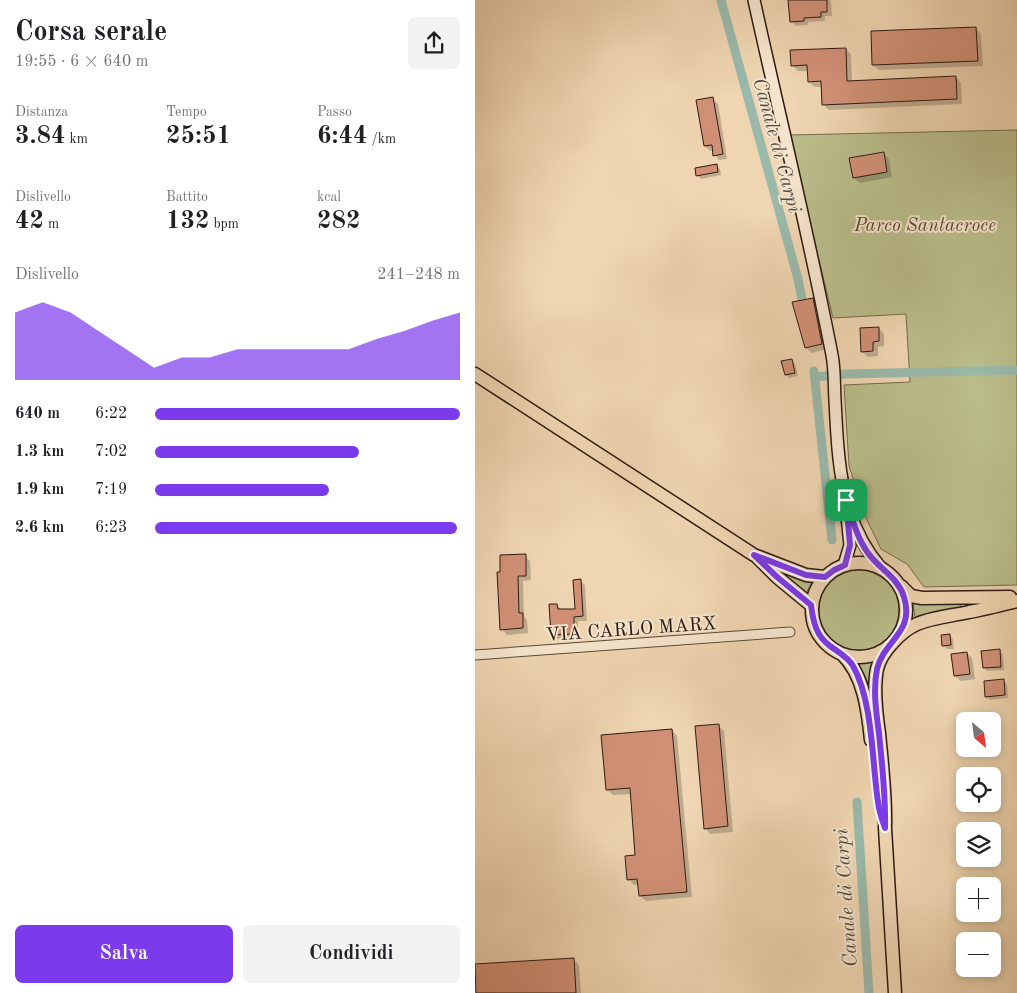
<!DOCTYPE html>
<html lang="it">
<meta charset="utf-8">
<style>
:root{--surface:#fff;--page:#f2f2f2;--text:#202124;--muted:#757577;--accent:#7c3aed}
body{margin:0;font-family:"Old Standard TT",serif;background:var(--page);color:var(--text);height:100vh;display:flex;flex-direction:column;font-size:19px;white-space:nowrap}
*{box-sizing:border-box;margin:0}
p{font-size:16px;color:var(--muted)}
.icon{flex:none;width:28px;height:28px;fill:none;stroke:currentColor;stroke-width:2;stroke-linecap:round;stroke-linejoin:round}
.map{position:relative;flex:1;overflow:hidden}
.side{display:flex;flex-direction:column;background:var(--surface);width:475px}
.side>*{flex:none}
.needle{width:32px;rotate:152deg}
.tools{position:absolute;left:481px;top:712px;display:grid;gap:10px}
.tools a{display:grid;place-items:center;width:45px;height:45px;border-radius:8px;background:var(--surface);box-shadow:0 2px 8px #0003;font-size:25px}
.pin{position:absolute;display:grid;place-items:center;width:42px;height:42px;color:#fff;margin:-21px;border-radius:10px;box-shadow:0 2px 8px #0006}
.round{display:grid;place-items:center;flex:none;width:52px;height:52px;border-radius:8px;background:var(--page)}
.summary{display:flex;align-items:center;justify-content:space-between;height:85px;padding:0 15px}
h1{font-size:28px;font-weight:700;line-height:38px}
.figures{display:grid;grid-template-columns:repeat(3,1fr);gap:8px;height:85px;padding:5px 15px}
.figures div{display:grid;align-content:center}
.figures b{font-size:25px;font-weight:700}
.figures small{font-size:14px;font-weight:400}
.figures p{font-size:14px}
.chart{height:140px;padding:10px 15px}
.chart p{display:flex;justify-content:space-between}
.chart svg{width:100%;height:90px;margin-top:5px;fill:var(--accent);opacity:.7}
.button{display:flex;gap:10px;margin-top:auto;padding:10px 15px}
.button a{flex:1;height:58px;border-radius:8px;background:var(--accent);color:#fff;font-size:20px;font-weight:700;line-height:58px;text-align:center}
.button a+a{background:var(--page);color:var(--text)}
ul{padding:0 15px;list-style:none;font-size:16px}
li{display:grid;grid-template-columns:80px 60px 1fr;align-items:center;height:38px}
li i{height:12px;border-radius:6px;background:var(--accent)}
main{display:flex;flex:1;min-height:0}
.map>svg:first-child{display:block}
</style>
<main>
<section class="side">
<div class="summary"><div><h1>Corsa serale</h1><p>19:55 · 6 × 640 m</p></div><a class="round"><svg class="icon" aria-label="share" viewBox="0 0 24 24"><path d="M12 15V3M7 8l5-5 5 5M5 13v7h14v-7"/></svg></a></div>
<div class="figures">
<div><p>Distanza</p><b>3.84<small> km</small></b></div>
<div><p>Tempo</p><b>25:51</b></div>
<div><p>Passo</p><b>6:44<small> /km</small></b></div>
</div>
<div class="figures">
<div><p>Dislivello</p><b>42<small> m</small></b></div>
<div><p>Battito</p><b>132<small> bpm</small></b></div>
<div><p>kcal</p><b>282</b></div>
</div>
<div class="chart"><p><span>Dislivello</span>241–248 m</p>
<svg viewBox="0 0 160 44" preserveAspectRatio="none"><path d="M0 44V11L10 6L20 11L30 20L40 29L50 38L60 33L70 33L80 29L90 29L100 29L110 29L120 29L130 24L140 20L150 15L160 11V44z"/></svg>
</div>
<ul>
<li><b>640 m</b>6:22<i style="width:100%"></i></li>
<li><b>1.3 km</b>7:02<i style="width:67%"></i></li>
<li><b>1.9 km</b>7:19<i style="width:57%"></i></li>
<li><b>2.6 km</b>6:23<i style="width:99%"></i></li>
</ul>
<div class="button"><a>Salva</a><a>Condividi</a></div>
</section>
<div class="map">
<svg width="542" height="993" viewBox="0 0 542 993">
<rect width="100%" height="100%" fill="#efd5b1"/>
<filter id="stains"><feTurbulence type="fractalNoise" baseFrequency=".004" numOctaves="4"/><feColorMatrix values="0 0 0 0 .2 0 0 0 0 .09 0 0 0 0 .02 0 0 0 .5 -.17"/></filter>
<radialGradient id="worn" r=".72"><stop offset=".6" stop-color="#630" stop-opacity="0"/><stop offset="1" stop-color="#630" stop-opacity=".3"/></radialGradient>
<!-- green -->
<path fill="#babd8b" stroke="#746c4e" d="M 542,130 L 542,585 L 449,587 L 432,564 L 406,549 L 392,520 L 374,466 L 369,385 L 435,382 L 431,314 L 358,318 L 314,135 Z
M344 610a40 40 0 1 1 80 0a40 40 0 1 1-80 0Z
M 308,573 L 337,581 L 331,594 L 307,574 Z
M 438,603 L 485,604 L 486,607 L 440,618 Z
M 398,662 L 395,695 L 381,664 Z"/>
<!-- shadow -->
<path fill="#0003" d="M 315,0 L 354,0 L 356,2 L 357,16 L 350,16 L 350,21 L 333,22 L 333,25 L 321,26 L 316,21 Z
M 501,28 L 506,34 L 508,66 L 404,70 L 398,65 Z
M 371,49 L 376,54 L 377,82 L 481,77 L 486,83 L 487,104 L 354,110 L 348,104 L 347,87 L 340,87 L 334,82 L 333,71 L 323,71 L 317,65 Z
M 238,99 L 243,104 L 252,159 L 244,160 L 240,155 L 239,150 L 235,151 L 230,146 L 223,101 Z
M 408,153 L 414,159 L 417,177 L 385,183 L 379,178 Z
M 242,166 L 245,169 L 246,175 L 226,179 L 222,175 Z
M 337,299 L 343,304 L 352,349 L 337,353 L 331,348 Z
M 403,328 L 409,334 L 409,346 L 403,347 L 403,356 L 393,357 L 387,351 Z
M 316,360 L 320,364 L 323,376 L 314,378 L 311,375 Z
M 50,556 L 55,561 L 56,580 L 48,581 L 49,616 L 52,620 L 53,633 L 32,635 L 27,629 L 24,573 Z
M 105,581 L 110,585 L 112,621 L 103,621 L 103,638 L 82,639 L 77,634 L 82,605 L 87,610 L 101,610 Z
M 474,635 L 478,639 L 479,649 L 472,649 L 469,646 Z
M 525,651 L 528,654 L 529,670 L 512,671 L 509,667 Z
M 492,653 L 497,658 L 500,679 L 486,681 L 480,676 Z
M 528,681 L 532,684 L 533,698 L 515,700 L 511,697 Z
M 244,726 L 249,731 L 258,832 L 235,834 L 230,828 Z
M 197,730 L 202,736 L 217,897 L 171,901 L 165,896 L 164,884 L 159,885 L 154,879 L 162,856 L 156,794 L 138,795 L 132,789 Z
M 98,959 L 104,965 L 106,993 L 2,993 Z"/>
<g fill="none" stroke-linecap="round" stroke-linejoin="round">
<!-- canal -->
<path stroke="#9ab9ab" stroke-width="9" d="M 246,0 L 323,279 L 327,299
M 339,371 L 357,540
M 340,377 L 371,374 L 542,370
M 382,802 L 394,993"/>
</g>
<!-- building -->
<path fill="#d19076" stroke="#2e1a12" d="M 313,0 L 352,0 L 352,12 L 346,12 L 346,17 L 329,18 L 329,21 L 315,22 Z
M 501,27 L 503,61 L 397,65 L 396,31 Z
M 371,48 L 372,81 L 481,76 L 482,99 L 347,105 L 346,81 L 333,82 L 332,65 L 316,66 L 315,50 Z
M 238,97 L 248,154 L 238,156 L 237,145 L 229,146 L 221,100 Z
M 409,152 L 412,172 L 378,178 L 374,158 Z
M 242,164 L 243,172 L 221,176 L 220,168 Z
M 338,298 L 347,344 L 330,348 L 317,302 Z
M 404,327 L 404,341 L 398,342 L 398,351 L 386,352 L 385,328 Z
M 317,359 L 320,373 L 310,375 L 306,361 Z
M 51,554 L 51,576 L 43,576 L 44,613 L 48,613 L 48,628 L 25,630 L 22,572 L 25,572 L 25,555 Z
M 106,579 L 108,616 L 99,617 L 99,634 L 76,635 L 74,604 L 82,604 L 83,609 L 100,609 L 98,580 Z
M 475,634 L 476,645 L 467,646 L 466,635 Z
M 525,649 L 526,667 L 508,668 L 506,651 Z
M 492,652 L 495,674 L 479,676 L 476,654 Z
M 529,679 L 530,695 L 510,697 L 509,681 Z
M 244,724 L 253,826 L 229,829 L 220,726 Z
M 197,729 L 212,892 L 164,896 L 162,879 L 152,880 L 150,856 L 160,855 L 155,788 L 131,790 L 126,735 Z
M 99,958 L 101,993 L 1,993 L 0,964 Z"/>
<g fill="none" stroke-linecap="round" stroke-linejoin="round">
<!-- street casing -->
<g stroke="#5e493a" stroke-width="11">
<path id="street" d="M 0,655 L 315,632"/>
</g>
<!-- secondary casing -->
<g stroke="#2e1a12" stroke-width="14">
<path id="secondary" d="M 279,0 C 305,118 334,236 357,355 C 360,370 359,385 360,400 C 363,460 365,521 406,568
M 369,565 L 375,545 L 372,517"/>
</g>
<!-- primary casing -->
<g stroke="#2e1a12" stroke-width="15">
<path id="primary" d="M 0,374 L 279,555 L 331,575 L 350,577
M 283,558 L 302,577 L 336,605
M337 610a47 47 0 1 1 94 0a47 47 0 1 1-94 0Z
M 426,586 L 436,596 L 447,598 L 535,597
M 367,654 C 389,675 393,711 396,740
M 420,993 L 410,828 C 411,796 407,765 404,733 C 401,713 398,689 402,669 C 406,652 426,631 442,624 C 459,617 476,616 494,612 C 510,609 526,605 542,601"/>
</g>
<!-- street -->
<use href="#street" stroke="#f5e4cc" stroke-width="9"/>
<!-- secondary -->
<use href="#secondary" stroke="#f5e4cc" stroke-width="11"/>
<!-- primary -->
<use href="#primary" stroke="#efd5b1" stroke-width="12"/>
</g>
<g fill="none" stroke-linecap="round" stroke-linejoin="round">
<!-- route casing -->
<g stroke="#fff" stroke-width="10">
<path id="route" d="M 371,500 C 377,518 382,538 393,553 C 404,569 423,577 429,597 C 440,633 409,640 402,669 C 398,689 401,712 404,733 C 407,765 411,796 410,828 C 407,820 404,811 403,802 C 397,763 398,701 378,666 C 373,657 363,652 355,646 C 341,636 338,621 336,605 L 302,577 L 279,555 L 331,575 L 350,577 L 359,570 L 370,565 L 375,545 Z"/>
</g>
<!-- route -->
<use href="#route" stroke="#7c3aed" stroke-width="6"/>
</g>
<g text-anchor="middle" stroke-width="4" stroke-linejoin="round" paint-order="stroke">
<!-- park labels -->
<g font-size="19" font-style="italic" fill="#584b36" stroke="#f5e4cc">
<text x="450" y="231">Parco Santacroce</text>
</g>
<!-- street labels -->
<g font-size="19" fill="#2e1a12" stroke="#f5e4cc">
<text transform="translate(156 628) rotate(-4)" y="7">VIA CARLO MARX</text>
</g>
<!-- water labels -->
<g font-size="20" font-style="italic" fill="#4e4a40" stroke="#f5e4cc">
<text transform="translate(303 145) rotate(75)" y="7">Canale di Carpi</text>
<text transform="translate(370 898) rotate(-94)" y="7">Canale di Carpi</text>
</g>
</g>
<rect width="100%" height="100%" filter="url(#stains)"/>
<rect width="100%" height="100%" fill="url(#worn)"/>
</svg>
<div class="tools">
<a><svg class="needle" viewBox="-14 -14 28 28"><path d="M0-13l5 13h-10z" fill="#e53935"/><path d="M0 13l5-13h-10z" fill="#757577"/></svg></a>
<a><svg class="icon" aria-label="locate" viewBox="0 0 24 24"><circle cx="12" cy="12" r="6"/><path d="M12 2v4M12 18v4M2 12h4M18 12h4"/></svg></a>
<a><svg class="icon" aria-label="layers" viewBox="0 0 24 24"><path d="M12 4l9 5-9 5-9-5zM3 14l9 5 9-5"/></svg></a>
<a>+</a>
<a>−</a>
</div>
<div class="pin" style="left:371px;top:500px;background:#1e9e55"><svg class="icon" aria-label="arrive" viewBox="0 0 24 24"><path d="M6 21V4h12l-3 4 3 4H6"/></svg></div>
</div>
</main>
